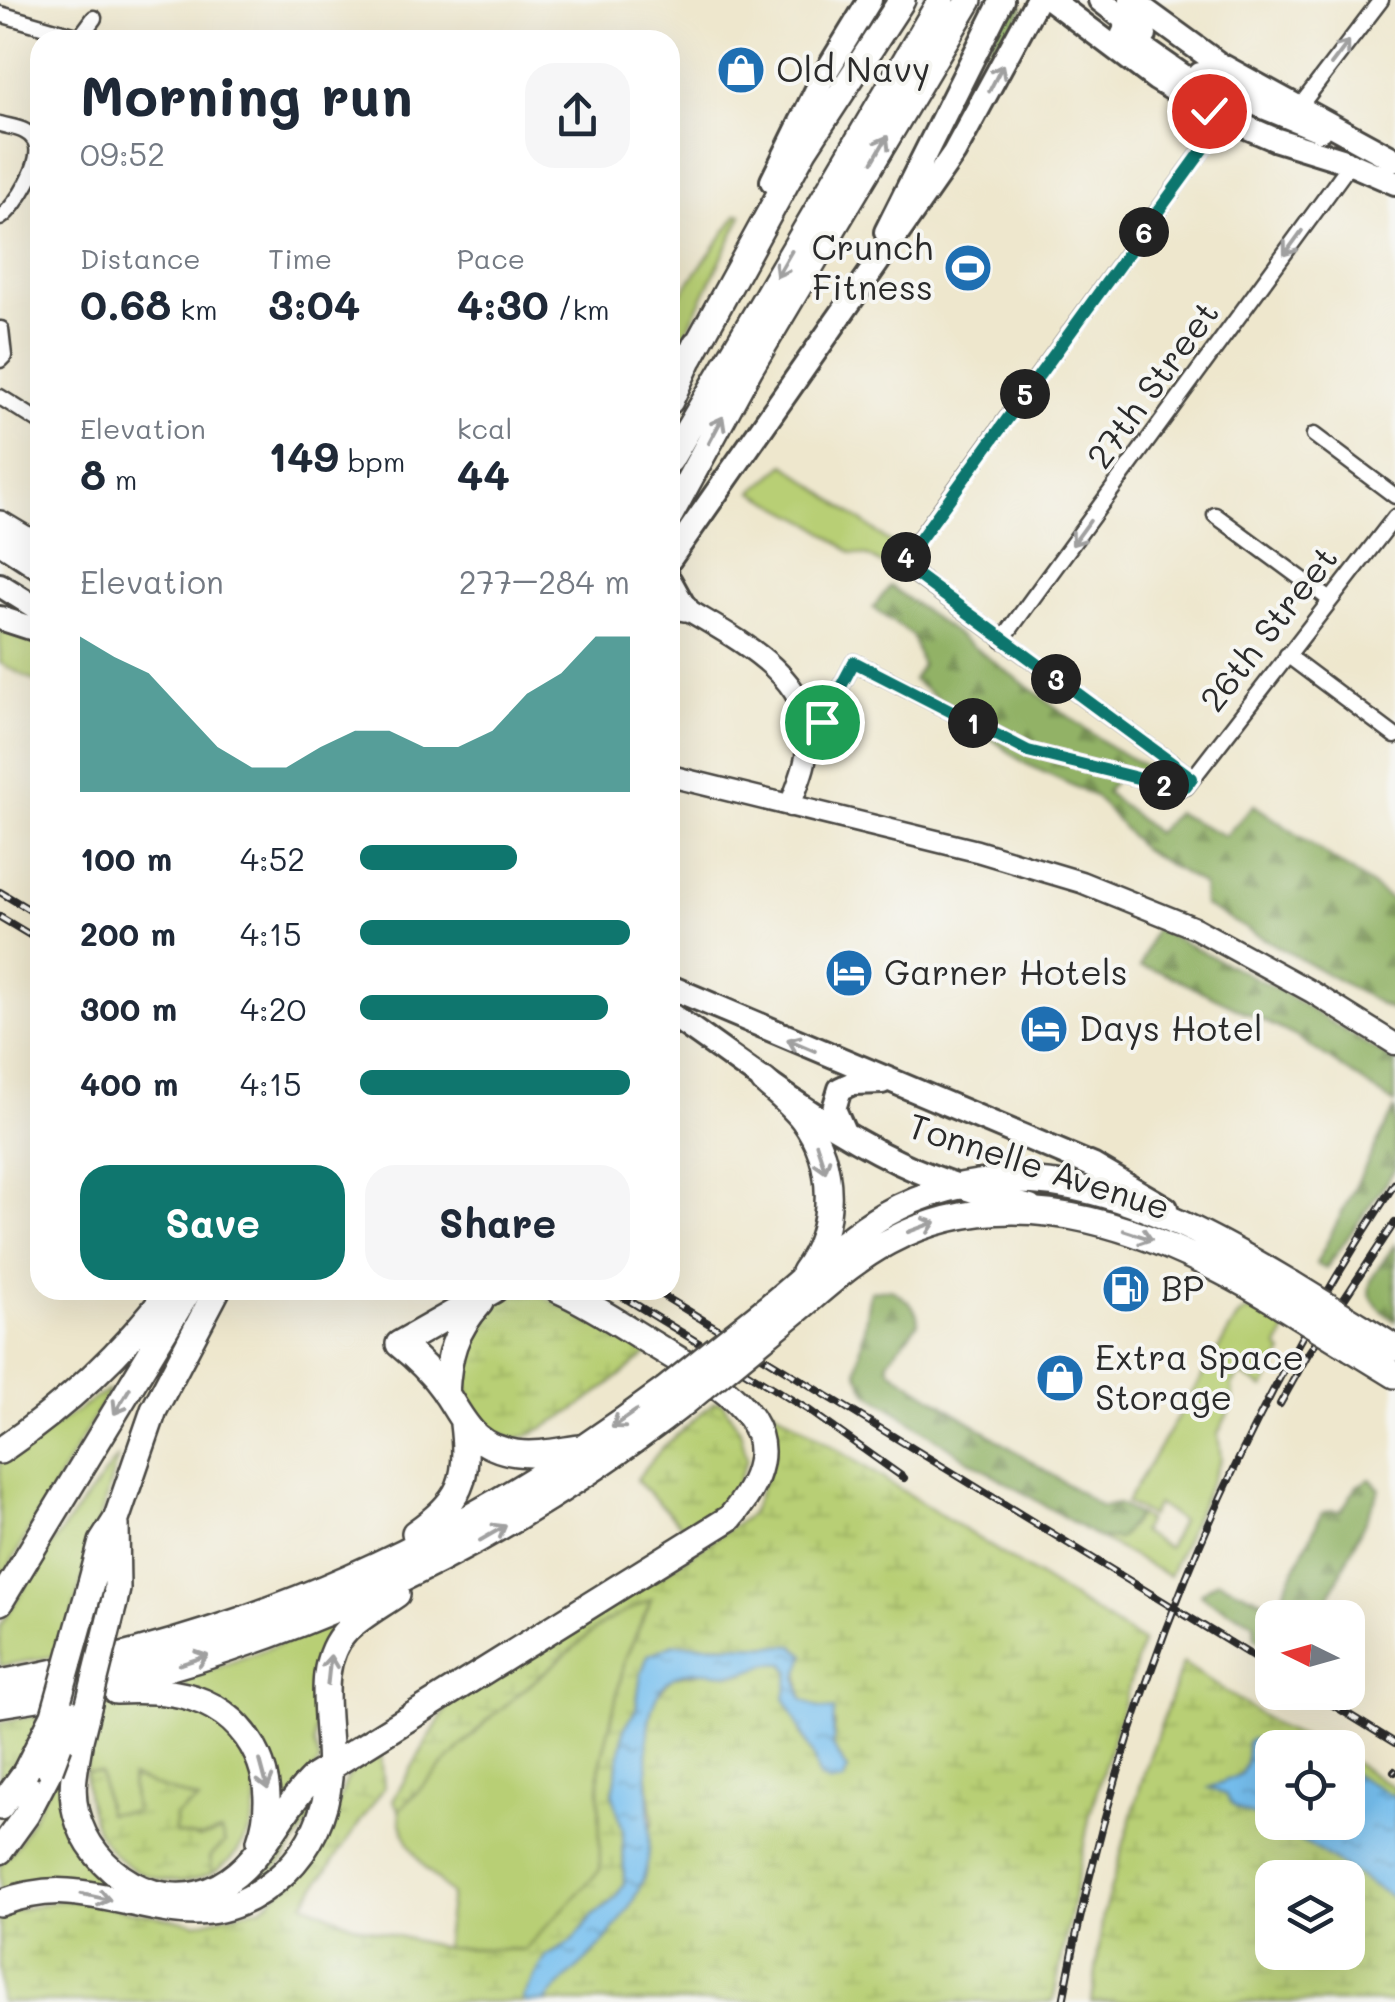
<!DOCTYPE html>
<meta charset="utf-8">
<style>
:root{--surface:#fff;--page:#f6f6f7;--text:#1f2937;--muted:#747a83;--accent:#0f766e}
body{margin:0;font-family:Mali,sans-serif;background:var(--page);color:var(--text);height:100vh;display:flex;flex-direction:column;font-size:38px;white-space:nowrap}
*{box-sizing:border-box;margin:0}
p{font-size:32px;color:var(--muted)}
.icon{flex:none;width:55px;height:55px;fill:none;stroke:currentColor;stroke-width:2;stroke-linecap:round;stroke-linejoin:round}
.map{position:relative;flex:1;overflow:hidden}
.panel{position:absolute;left:30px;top:30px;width:650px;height:1270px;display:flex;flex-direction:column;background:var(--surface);border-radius:30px;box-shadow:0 10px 40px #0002}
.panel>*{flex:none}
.needle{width:65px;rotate:275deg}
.tools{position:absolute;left:1255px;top:1600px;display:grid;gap:20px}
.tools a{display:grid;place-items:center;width:110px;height:110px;border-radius:20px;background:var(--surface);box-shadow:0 10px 40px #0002;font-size:50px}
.pin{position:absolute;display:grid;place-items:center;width:85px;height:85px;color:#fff;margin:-42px;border:5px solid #fff;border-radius:50%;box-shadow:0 2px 10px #0007}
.km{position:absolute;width:50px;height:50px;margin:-25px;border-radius:50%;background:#222;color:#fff;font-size:28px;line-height:50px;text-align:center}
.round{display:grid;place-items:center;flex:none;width:105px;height:105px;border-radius:30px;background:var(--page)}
.head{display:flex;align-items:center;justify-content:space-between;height:170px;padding:0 50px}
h1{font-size:55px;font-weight:700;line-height:75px}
.stats{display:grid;grid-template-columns:repeat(3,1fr);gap:15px;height:170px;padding:10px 50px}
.stats div{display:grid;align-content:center}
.stats b{font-size:42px;font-weight:700}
.stats small{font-size:28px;font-weight:400}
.stats p{font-size:28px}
.chart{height:280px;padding:20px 50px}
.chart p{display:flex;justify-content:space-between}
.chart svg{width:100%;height:180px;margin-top:10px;fill:var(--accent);opacity:.7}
.cta{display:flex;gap:20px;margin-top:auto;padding:20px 50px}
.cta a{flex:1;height:115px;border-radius:30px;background:var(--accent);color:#fff;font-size:40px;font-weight:700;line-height:115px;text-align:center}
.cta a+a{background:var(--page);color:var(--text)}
ul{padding:0 50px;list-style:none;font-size:32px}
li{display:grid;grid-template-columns:160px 120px 1fr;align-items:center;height:75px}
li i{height:25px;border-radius:12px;background:var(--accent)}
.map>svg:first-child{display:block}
</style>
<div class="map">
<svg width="1395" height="2002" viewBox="0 0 1395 2002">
<defs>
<pattern id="forest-firs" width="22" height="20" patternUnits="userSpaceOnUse" patternTransform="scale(2.5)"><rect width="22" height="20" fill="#92b266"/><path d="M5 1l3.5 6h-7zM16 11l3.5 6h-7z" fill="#779154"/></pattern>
<pattern id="wetland-marsh" width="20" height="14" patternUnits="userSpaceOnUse" patternTransform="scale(2.5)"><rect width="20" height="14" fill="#b8cf74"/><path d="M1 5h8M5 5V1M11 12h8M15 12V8" fill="none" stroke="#9eb265"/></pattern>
<pattern id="water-ripples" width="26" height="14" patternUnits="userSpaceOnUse" patternTransform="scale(2.5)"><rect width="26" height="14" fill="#76bfef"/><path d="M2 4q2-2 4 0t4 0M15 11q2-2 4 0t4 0" fill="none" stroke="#619bc2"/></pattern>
</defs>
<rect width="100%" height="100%" fill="#f6f6f2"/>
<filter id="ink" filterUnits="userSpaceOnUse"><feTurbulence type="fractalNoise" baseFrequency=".01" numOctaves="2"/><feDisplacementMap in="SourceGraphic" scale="20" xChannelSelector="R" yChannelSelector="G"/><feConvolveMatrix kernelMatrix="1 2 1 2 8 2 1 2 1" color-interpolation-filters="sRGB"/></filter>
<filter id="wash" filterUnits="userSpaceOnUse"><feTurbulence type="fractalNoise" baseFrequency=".0048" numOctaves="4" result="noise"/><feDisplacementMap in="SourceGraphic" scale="40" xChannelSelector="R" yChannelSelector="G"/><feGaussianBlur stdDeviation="2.25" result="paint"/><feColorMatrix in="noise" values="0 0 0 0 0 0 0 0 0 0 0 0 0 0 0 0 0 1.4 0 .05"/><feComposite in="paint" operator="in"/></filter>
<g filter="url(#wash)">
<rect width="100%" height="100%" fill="#eee7cd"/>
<!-- green -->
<path fill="#b8cf74" stroke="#727d50" stroke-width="2.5" d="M 738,214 L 742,215 L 670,366 L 670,309 Z
M 785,464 L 895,546 L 890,554 L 895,558 L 889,568 L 868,556 L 852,553 L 811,523 L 753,492 Z
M 0,628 L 40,645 L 40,684 L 0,663 Z
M 1256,1310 L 1287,1329 L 1278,1347 L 1283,1353 L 1264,1388 L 1240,1374 L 1232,1385 L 1233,1403 L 1218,1434 L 1221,1459 L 1169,1576 L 1099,1538 C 1117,1541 1129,1530 1138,1515 L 1147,1520 L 1141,1532 L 1168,1548 L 1181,1521 L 1157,1504 L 1150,1516 L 1126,1503 L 1237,1318 L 1244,1312 Z
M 107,1391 L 109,1391 L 0,1582 L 0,1462 Z
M 118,1456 L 61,1655 L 0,1666 L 0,1626 L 47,1551 Z
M 653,1597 L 626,1657 L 599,1771 L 601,1870 L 524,1950 L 444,1948 L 451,1894 C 427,1871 401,1844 399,1810 L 489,1719 L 603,1623 Z
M 354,1616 L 319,1671 L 314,1744 L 320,1762 L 270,1827 L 273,1774 L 184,1686 L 184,1680 Z
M 139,1697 C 168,1699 204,1707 226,1728 C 270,1769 266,1843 212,1873 L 210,1857 L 199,1838 L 175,1834 L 175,1816 L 197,1800 L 131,1778 L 134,1812 L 107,1814 L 100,1774 L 85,1771 L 99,1700 Z
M 70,1747 L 94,1864 L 204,1899 L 314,1789 L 311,1821 L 276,1870 L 222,1900 L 0,1895 L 0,1865 L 18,1844 Z"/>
<!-- forest -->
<path fill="url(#forest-firs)" stroke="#5e6e48" stroke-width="2.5" d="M 1019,3 L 1023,7 L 1000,54 L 923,183 L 1008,8 Z
M 890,586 L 1109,746 L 1172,781 L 1116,779 L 1106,792 L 1156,833 L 1176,813 L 1225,836 L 1254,805 L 1395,902 L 1395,1012 L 1204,905 L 1203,885 L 1141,848 L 1095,796 L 1024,763 L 913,680 L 922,666 L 912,635 L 873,608 Z
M 1155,928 L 1281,991 L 1395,1062 L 1395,1104 L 1297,1037 L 1162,972 L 1140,967 Z
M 1395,1108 L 1395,1169 L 1326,1269 L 1316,1264 Z
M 1395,1244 L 1395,1321 C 1352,1291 1371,1281 1395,1244 Z
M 891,1289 C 904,1298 918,1306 918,1323 L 888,1361 L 890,1370 L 1102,1507 L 1118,1504 L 1138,1515 L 1119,1539 L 1099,1538 L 959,1454 L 867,1392 L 857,1372 L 870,1291 Z
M 1370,1479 L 1380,1489 L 1320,1617 L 1272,1618 L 1272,1648 L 1255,1638 L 1254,1623 C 1238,1612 1208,1604 1200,1594 L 1218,1581 L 1273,1605 L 1281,1597 L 1322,1513 L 1332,1510 L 1341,1511 L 1357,1486 Z"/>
<!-- wetland -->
<path fill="url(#wetland-marsh)" stroke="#727d50" stroke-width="2.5" fill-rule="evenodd" d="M 513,1294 L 541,1295 L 651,1351 C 609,1383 565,1425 513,1440 C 507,1437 497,1434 492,1430 C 456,1402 454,1330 491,1303 C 497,1299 507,1297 513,1294 Z
M 754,1397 L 1142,1642 L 1090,1814 L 1053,2002 L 545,2002 L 559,1983 L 609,1936 L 653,1821 L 645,1752 L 653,1699 L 673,1677 L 707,1671 L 740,1673 L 769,1662 L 785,1664 L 790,1672 L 800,1732 L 814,1759 L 819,1777 L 848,1770 L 833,1747 L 835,1722 L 819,1708 L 802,1699 L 795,1646 L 674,1644 L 648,1655 L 641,1674 L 636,1709 L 624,1730 L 613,1795 L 623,1830 L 624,1883 L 616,1898 L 593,1916 L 573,1941 L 546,1957 L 523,1998 L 525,2002 L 0,2002 L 0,1914 L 65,1899 L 196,1923 L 262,1907 L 316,1861 L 347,1779 L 364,1755 L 381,1754 L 384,1788 L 304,1903 L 355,1925 L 444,1948 L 524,1950 L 600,1870 L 599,1771 L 626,1657 L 652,1599 L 603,1623 L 489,1719 L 399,1810 L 393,1800 L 450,1702 L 659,1577 L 751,1514 L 775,1452 Z
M 714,1402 L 722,1402 L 740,1430 L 747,1459 L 732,1498 L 687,1531 L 636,1480 L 662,1448 Z
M 1183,1663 L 1277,1726 L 1327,1747 L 1272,1748 L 1272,1822 L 1348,1822 L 1348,1759 L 1395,1788 L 1395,2002 L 1092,2002 L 1103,1915 L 1146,1767 ZM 1272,1878 L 1348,1878 L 1348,1952 L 1272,1952 Z
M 42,1715 L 26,1749 L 0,1786 L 0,1722 Z
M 85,1771 L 100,1773 L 107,1813 L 134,1812 L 131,1777 L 198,1801 L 175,1816 L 175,1834 L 199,1838 L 221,1832 L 225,1843 L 210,1857 L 212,1873 C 171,1894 119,1873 98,1832 C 88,1813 86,1792 85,1771 Z"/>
<!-- water -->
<path fill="url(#water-ripples)" stroke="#50758d" stroke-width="2.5" d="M 674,1644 L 794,1646 L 805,1655 L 797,1678 L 802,1699 L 819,1708 L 834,1710 L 833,1747 L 848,1770 L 843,1781 L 830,1783 L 819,1777 L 814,1759 L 785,1697 L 790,1672 L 785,1664 C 764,1661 760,1670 741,1673 C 719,1677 693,1665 673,1678 C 624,1707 663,1825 644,1876 C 638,1895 622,1920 609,1936 C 590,1960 564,1977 545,2002 L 525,2002 L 523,1998 L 546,1957 L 573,1941 L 593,1915 L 616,1898 L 624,1883 L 623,1830 L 613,1795 L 624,1729 L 636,1709 L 641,1674 L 648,1655 Z
M 1252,1739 L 1281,1747 L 1272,1748 L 1272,1822 C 1256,1814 1233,1815 1227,1795 L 1209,1788 L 1241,1774 L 1246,1763 L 1247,1742 Z
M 1348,1771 L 1395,1797 L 1395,1899 L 1274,1823 L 1348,1822 Z"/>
</g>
<g filter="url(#ink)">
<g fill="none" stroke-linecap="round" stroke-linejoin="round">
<!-- street casing -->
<g stroke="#484743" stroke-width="19">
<path id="street" d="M 0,14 L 80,37 L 94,18
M 1300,106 L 1381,0
M 0,124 C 13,128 28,128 35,141 C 46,159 16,207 0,218
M 0,360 L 4,356 L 1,329
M 0,397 L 40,422
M 1314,435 L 1395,496
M 1215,515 L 1329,599
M 1002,640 L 1350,164
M 1287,655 L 1395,736
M 809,735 L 822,722 L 854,662 L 1028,751 L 1178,788 L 1186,787 L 1395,517
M 1192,778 L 901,564 L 1225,119"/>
</g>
<!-- secondary casing -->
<g stroke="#484743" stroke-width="25">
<path id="secondary" d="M 685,608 C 732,637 809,673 808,738 C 808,762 798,784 790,806
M 670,776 L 977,851 L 1081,882 L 1195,928 L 1312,992 L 1395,1044"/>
</g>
<!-- primary casing -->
<g stroke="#484743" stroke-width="28">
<path id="primary" d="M 1051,0 L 1156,79 L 1209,111 L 1274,139 L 1342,160 L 1395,183
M 1100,0 L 1145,35
M 1131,0 L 1219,64 L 1395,160
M 1123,34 L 1212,96
M 1200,74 L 1251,102 L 1320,130
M 772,181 L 823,77 L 870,0
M 886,232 L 1002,0
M 0,542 L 40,568
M 670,559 L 954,153 L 1037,0
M 670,581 L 685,608
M 0,585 L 40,610
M 0,618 L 40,631
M 670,987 L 1094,1166 L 1166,1208
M 670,1014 C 745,1065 816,1123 898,1162 C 940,1182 985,1195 1030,1207
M 844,1132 L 834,1109 L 840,1089 L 853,1083 L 882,1082"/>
</g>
<!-- highway casing -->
<g stroke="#484743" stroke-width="30">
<path id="highway" d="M 690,358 L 804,150 L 902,0
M 670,401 L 696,344
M 670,460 L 941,0
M 670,515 L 750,368 L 969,0
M 0,524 L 40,548
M 670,605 L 685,608
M 764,1081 C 777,1093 792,1105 803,1119 C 836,1163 837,1228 804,1272
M 494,1290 L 399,1344 C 415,1357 431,1372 443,1389 C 465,1421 471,1446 516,1453 C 537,1456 558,1451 579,1448
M 765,1310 C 804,1279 841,1240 884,1215 C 1023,1135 1168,1210 1290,1283
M 784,1321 C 818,1294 850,1262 888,1242 C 1019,1172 1162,1233 1278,1303
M 1363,1328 L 1395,1348
M 1351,1348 L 1395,1375
M 446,1394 C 448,1356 454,1332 480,1303
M 0,1451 C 67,1405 122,1354 170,1290
M 415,1533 C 461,1501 470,1480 463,1424
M 90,1587 L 102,1542 L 116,1520 L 154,1410 L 217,1290
M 0,1602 L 189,1290
M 114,1603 L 117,1589 L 116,1525
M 0,1683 C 253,1637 459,1544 665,1390
M 116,1691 C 142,1690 168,1690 193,1698 C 254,1718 281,1782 260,1841
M 0,1704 C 250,1667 485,1558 684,1403
M 79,1745 C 75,1768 70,1790 76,1813 C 91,1873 161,1917 219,1886 C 264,1862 279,1810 314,1777 L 730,1518 C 804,1431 732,1392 661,1349 C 627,1329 595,1306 559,1290
M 0,1807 L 25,1773
M 0,1851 L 26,1815 L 50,1769
M 0,1903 C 22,1895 44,1890 68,1892 C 151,1898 209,1944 285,1872 C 311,1847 326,1813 329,1778 C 334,1731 310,1667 347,1630 C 361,1616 380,1606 397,1594"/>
</g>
<!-- street -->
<use href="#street" stroke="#fff" stroke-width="14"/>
<!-- secondary -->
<use href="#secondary" stroke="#fff" stroke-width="20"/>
<!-- primary -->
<use href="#primary" stroke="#fff" stroke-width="22"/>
<!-- highway -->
<use href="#highway" stroke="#fff" stroke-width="25"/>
<!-- rail casing -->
<g stroke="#2b2b2b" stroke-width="8">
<path id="rail" d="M 0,892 L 40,916
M 0,917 L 40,941
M 612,1290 L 810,1411 L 904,1478
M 654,1290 L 1272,1668
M 1280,1404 L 1308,1354 L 1395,1222
M 1312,1692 L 1395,1743
M 1394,1771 L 1395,1772
M 1063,2002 C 1118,1702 1228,1438 1395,1183"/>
</g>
<!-- rail -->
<use href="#rail" stroke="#f6f6f2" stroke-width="4" stroke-dasharray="11" stroke-linecap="butt"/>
<!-- highway-bridge casing -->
<g stroke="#484743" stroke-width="30" stroke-linecap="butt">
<path id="highway-bridge" d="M 1290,1283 L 1363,1328
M 1278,1303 L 1351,1348
M 665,1390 L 765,1310
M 684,1403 L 784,1321
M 80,1740 L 114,1603
M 50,1769 L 71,1713
M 25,1773 L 54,1715 L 90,1587"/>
</g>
<!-- highway-bridge -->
<use href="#highway-bridge" stroke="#fff" stroke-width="25"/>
</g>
<!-- one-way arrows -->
<defs><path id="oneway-shaft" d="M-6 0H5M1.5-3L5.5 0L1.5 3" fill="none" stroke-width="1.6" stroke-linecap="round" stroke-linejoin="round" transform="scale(2.5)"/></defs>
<g stroke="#a0a0a0">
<use href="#oneway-shaft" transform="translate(1340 53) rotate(-53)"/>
<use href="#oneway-shaft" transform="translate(996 78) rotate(-63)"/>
<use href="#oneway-shaft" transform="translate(880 149) rotate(-60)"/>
<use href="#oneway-shaft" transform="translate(1293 243) rotate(126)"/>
<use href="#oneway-shaft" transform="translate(784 264) rotate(120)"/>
<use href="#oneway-shaft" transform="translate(716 430) rotate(-62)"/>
<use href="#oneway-shaft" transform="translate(1081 533) rotate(126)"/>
<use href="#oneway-shaft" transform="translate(801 1045) rotate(-157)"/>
<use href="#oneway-shaft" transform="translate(821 1158) rotate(72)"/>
<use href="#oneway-shaft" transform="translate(922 1227) rotate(-20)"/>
<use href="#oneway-shaft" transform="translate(1138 1235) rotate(18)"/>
<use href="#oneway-shaft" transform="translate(122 1401) rotate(121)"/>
<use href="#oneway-shaft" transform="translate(624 1419) rotate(145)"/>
<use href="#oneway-shaft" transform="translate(493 1533) rotate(-30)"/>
<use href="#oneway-shaft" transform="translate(194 1660) rotate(-18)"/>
<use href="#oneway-shaft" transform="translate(329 1670) rotate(-84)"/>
<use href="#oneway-shaft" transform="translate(264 1775) rotate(75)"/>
<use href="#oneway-shaft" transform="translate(96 1897) rotate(12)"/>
</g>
</g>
<g fill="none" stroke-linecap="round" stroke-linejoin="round" filter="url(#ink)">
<!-- route casing -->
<g stroke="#fff" stroke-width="20">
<path id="route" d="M 822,722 L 854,662 L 1028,751 L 1178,788 L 1186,786 L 1192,778 L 902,564 L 1218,129 L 1225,119 L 1209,111"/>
</g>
<!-- route -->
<use href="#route" stroke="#0f766e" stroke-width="12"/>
</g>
<!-- icons -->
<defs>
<g id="shop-disc" transform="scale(2.5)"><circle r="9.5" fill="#1f6fb2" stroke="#f6f6f2"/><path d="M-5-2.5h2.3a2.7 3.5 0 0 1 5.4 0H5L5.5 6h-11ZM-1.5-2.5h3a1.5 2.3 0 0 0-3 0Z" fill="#fff"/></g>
<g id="stadium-disc" transform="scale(2.5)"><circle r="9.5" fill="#1f6fb2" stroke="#f6f6f2"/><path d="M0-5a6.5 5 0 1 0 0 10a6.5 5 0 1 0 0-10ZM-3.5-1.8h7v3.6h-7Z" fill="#fff"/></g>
<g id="hotel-disc" transform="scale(2.5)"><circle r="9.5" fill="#1f6fb2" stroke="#f6f6f2"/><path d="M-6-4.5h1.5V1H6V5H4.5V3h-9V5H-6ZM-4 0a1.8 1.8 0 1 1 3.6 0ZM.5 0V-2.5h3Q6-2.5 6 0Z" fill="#fff"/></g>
<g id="fuel-disc" transform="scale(2.5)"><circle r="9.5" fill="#1f6fb2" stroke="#f6f6f2"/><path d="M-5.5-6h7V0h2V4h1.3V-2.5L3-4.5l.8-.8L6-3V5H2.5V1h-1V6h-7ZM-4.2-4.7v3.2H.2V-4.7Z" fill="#fff"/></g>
</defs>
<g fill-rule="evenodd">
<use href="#shop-disc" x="741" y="70"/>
<use href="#stadium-disc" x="968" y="268"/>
<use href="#hotel-disc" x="849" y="973"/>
<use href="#hotel-disc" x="1044" y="1029"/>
<use href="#fuel-disc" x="1126" y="1289"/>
<use href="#shop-disc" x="1060" y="1378"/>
</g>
<g text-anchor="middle" stroke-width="8" stroke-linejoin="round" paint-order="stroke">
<!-- poi labels -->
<g font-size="35" fill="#2b2b2b" stroke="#f6f6f2" text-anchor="start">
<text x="776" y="82">Old Navy</text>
<text x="933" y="260" text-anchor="end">Crunch<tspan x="933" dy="40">Fitness</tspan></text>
<text x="884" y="985">Garner Hotels</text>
<text x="1079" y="1041">Days Hotel</text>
<text x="1161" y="1301">BP</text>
<text x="1095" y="1370">Extra Space<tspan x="1095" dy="40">Storage</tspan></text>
</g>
<!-- street labels -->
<g font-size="35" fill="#2b2b2b" stroke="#f6f6f2">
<text transform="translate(1153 385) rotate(-54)" y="12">27th Street</text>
<text transform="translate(1269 629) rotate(-52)" y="12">26th Street</text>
<text transform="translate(1039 1167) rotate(18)" y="12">Tonnelle Avenue</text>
</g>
</g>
</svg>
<div class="tools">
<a><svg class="needle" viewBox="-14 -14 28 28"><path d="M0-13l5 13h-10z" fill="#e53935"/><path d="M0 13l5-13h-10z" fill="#747a83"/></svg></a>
<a><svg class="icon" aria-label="locate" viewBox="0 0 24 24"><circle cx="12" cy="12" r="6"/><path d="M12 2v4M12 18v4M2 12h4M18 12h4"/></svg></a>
<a><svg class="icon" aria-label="layers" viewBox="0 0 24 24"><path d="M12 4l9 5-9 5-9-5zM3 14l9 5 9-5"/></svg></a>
</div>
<div class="pin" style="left:822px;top:722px;background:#1e9e55"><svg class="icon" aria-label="arrive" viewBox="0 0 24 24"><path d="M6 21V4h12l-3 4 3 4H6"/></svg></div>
<div class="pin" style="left:1209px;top:111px;background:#d93025"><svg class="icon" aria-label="check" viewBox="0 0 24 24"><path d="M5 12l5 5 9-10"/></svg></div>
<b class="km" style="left:973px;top:723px">1</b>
<b class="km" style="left:1164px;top:785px">2</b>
<b class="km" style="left:1056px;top:679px">3</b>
<b class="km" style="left:906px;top:557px">4</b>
<b class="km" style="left:1025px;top:394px">5</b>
<b class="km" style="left:1144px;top:232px">6</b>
<section class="panel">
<div class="head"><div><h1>Morning run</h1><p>09:52</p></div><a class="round"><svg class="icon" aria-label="share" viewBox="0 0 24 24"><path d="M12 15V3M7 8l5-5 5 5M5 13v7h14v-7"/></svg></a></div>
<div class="stats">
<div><p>Distance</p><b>0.68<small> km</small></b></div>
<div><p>Time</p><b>3:04</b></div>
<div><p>Pace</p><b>4:30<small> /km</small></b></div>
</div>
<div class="stats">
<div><p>Elevation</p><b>8<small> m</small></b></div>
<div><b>149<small> bpm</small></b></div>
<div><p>kcal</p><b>44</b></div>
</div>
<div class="chart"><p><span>Elevation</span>277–284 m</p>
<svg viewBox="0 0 160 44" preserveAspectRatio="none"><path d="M0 44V6L10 11L20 15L30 24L40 33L50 38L60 38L70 33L80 29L90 29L100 33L110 33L120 29L130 20L140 15L150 6L160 6V44z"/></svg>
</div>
<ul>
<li><b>100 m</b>4:52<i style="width:58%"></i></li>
<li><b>200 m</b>4:15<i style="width:100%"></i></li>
<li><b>300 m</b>4:20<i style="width:92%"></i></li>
<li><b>400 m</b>4:15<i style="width:100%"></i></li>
</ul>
<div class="cta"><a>Save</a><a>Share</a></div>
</section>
</div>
